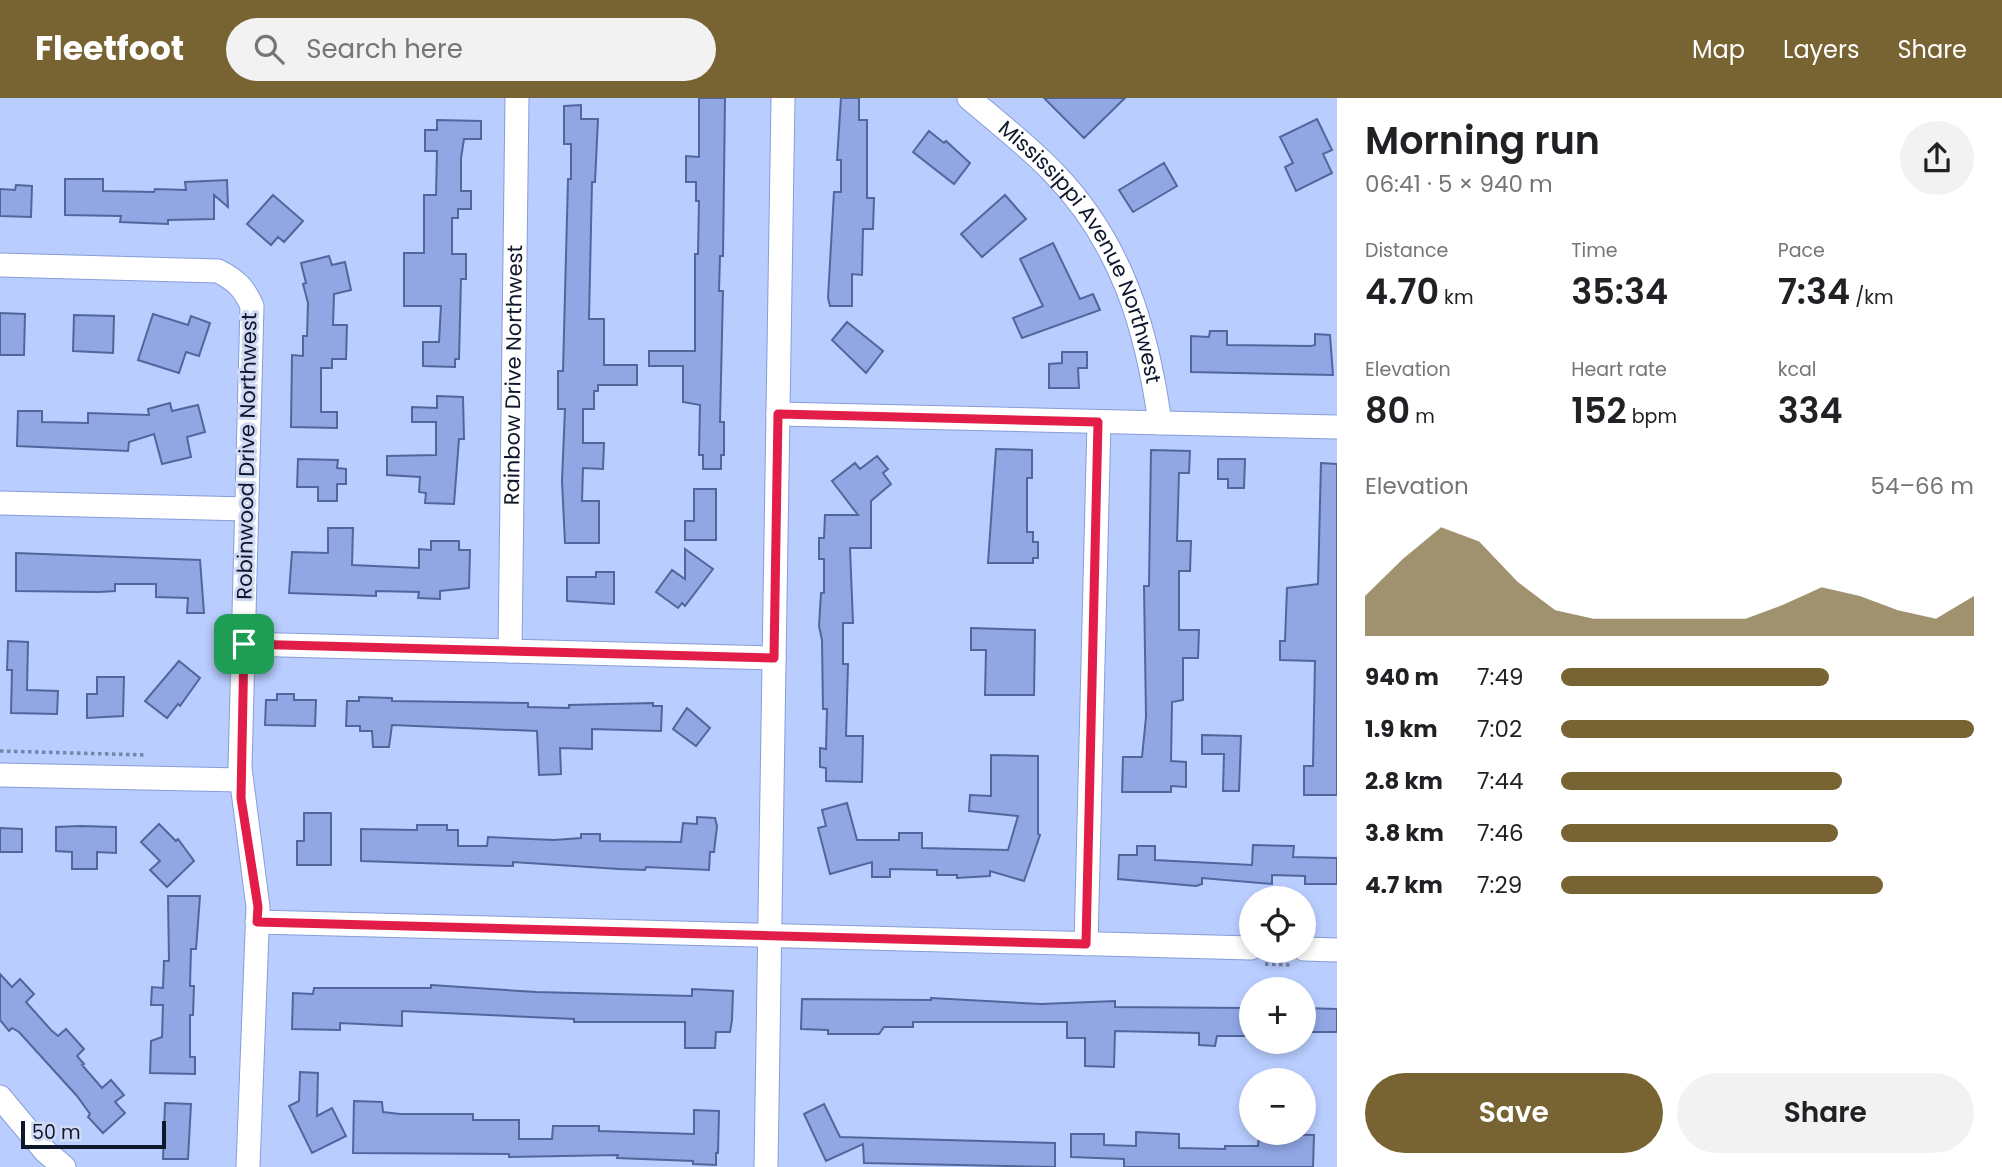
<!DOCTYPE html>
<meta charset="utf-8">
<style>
:root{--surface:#fff;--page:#f2f2f2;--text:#202124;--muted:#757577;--accent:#786433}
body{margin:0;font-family:Poppins,sans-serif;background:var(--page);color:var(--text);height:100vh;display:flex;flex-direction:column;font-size:26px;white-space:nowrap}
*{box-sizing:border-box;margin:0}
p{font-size:23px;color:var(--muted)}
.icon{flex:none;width:38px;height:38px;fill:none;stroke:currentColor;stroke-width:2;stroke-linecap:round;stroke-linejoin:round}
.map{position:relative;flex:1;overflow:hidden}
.panel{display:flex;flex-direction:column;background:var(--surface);width:665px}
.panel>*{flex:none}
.tools{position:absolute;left:1239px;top:788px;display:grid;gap:14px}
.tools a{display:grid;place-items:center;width:77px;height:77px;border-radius:50%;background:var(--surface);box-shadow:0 4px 10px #0003;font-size:35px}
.scale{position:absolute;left:21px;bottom:18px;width:145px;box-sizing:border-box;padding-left:7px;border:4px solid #0f172d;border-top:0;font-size:19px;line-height:24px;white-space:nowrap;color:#0f172d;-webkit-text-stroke:5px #d0daf4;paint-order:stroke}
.pin{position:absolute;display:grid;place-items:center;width:60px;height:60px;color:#fff;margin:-30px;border-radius:14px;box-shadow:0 4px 10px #0006}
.round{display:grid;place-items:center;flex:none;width:74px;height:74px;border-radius:37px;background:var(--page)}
.overview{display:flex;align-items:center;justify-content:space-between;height:119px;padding:0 28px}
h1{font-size:38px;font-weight:600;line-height:52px}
.stats{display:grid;grid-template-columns:repeat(3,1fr);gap:10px;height:119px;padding:7px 28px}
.stats div{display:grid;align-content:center}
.stats b{font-size:35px;font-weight:600}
.stats small{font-size:19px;font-weight:400}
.stats p{font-size:19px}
.chart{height:196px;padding:14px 28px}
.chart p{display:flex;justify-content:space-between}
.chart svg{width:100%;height:126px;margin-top:7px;fill:var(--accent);opacity:.7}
.cta{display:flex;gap:14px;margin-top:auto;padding:14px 28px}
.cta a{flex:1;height:80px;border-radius:42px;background:var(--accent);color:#fff;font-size:28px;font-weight:600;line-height:80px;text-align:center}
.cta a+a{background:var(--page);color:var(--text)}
ul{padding:0 28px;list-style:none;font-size:23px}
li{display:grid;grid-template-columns:112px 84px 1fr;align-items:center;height:52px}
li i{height:18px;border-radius:9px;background:var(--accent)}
header{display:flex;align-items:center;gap:42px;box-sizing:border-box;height:98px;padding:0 35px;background:var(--accent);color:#fff}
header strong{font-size:33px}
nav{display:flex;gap:38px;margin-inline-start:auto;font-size:24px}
.search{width:490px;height:63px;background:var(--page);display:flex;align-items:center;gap:18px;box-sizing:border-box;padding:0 24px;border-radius:38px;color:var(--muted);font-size:26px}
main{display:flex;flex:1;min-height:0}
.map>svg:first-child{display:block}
</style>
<header>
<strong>Fleetfoot</strong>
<div class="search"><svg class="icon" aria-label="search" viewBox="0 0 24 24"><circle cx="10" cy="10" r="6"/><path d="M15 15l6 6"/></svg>Search here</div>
<nav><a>Map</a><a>Layers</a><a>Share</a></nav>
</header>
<main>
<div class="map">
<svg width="1337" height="1069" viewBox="0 0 1337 1069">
<rect width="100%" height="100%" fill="#b9cdff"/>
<!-- building -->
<path fill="#90a7e4" stroke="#52669d" stroke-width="2" d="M 699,0 L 725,0 L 723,158 L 720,158 L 719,193 L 723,193 L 720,324 L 724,324 L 724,357 L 721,357 L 721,371 L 703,371 L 703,357 L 699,357 L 700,307 L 683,304 L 683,268 L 649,268 L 649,253 L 695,253 L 695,156 L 698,156 L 699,103 L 696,103 L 696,84 L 686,84 L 686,58 L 699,59 Z
M 841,0 L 859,0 L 859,22 L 867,22 L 867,100 L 874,100 L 873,131 L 863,131 L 862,177 L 852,176 L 852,208 L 830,208 L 828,200 L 834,94 L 841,94 L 841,62 L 837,62 Z
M 1044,0 L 1125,0 L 1084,40 Z
M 581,7 L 581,21 L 598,21 L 595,84 L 592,84 L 589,221 L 604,221 L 604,267 L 637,267 L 637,287 L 598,287 L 598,293 L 594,293 L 594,311 L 583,311 L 583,345 L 604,345 L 603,371 L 583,370 L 582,403 L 599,403 L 599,445 L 565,445 L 562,383 L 565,311 L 558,311 L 558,273 L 563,273 L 568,81 L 571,81 L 571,46 L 564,46 L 564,8 Z
M 1317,21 L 1332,52 L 1323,56 L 1332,75 L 1296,93 L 1285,69 L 1293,65 L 1280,39 Z
M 437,22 L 481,23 L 481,41 L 464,41 L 461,60 L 461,93 L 471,93 L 471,111 L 458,111 L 458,120 L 452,120 L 452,156 L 466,156 L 466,181 L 461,181 L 459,261 L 455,261 L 455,269 L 423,268 L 423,244 L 439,244 L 441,208 L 404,208 L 404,155 L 424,155 L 424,97 L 436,97 L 437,53 L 425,53 L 425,32 L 437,32 Z
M 929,33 L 944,45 L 946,43 L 970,65 L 954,86 L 913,54 Z
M 1164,65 L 1177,88 L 1133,114 L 1119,92 Z
M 65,81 L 103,81 L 103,93 L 154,94 L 155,91 L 186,92 L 185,84 L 227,82 L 228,109 L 214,97 L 214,121 L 168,122 L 168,126 L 120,124 L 121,118 L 65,117 Z
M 16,87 L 32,88 L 31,119 L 0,118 L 0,91 L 15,92 Z
M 273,97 L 303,123 L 284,144 L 278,139 L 271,147 L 247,126 Z
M 1005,97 L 1026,121 L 982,159 L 961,136 Z
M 1053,145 L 1080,201 L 1093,196 L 1100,212 L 1022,240 L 1013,220 L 1043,208 L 1020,161 Z
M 329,158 L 332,167 L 345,164 L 351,192 L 334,196 L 333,227 L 347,227 L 346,261 L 332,261 L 332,270 L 321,270 L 321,314 L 337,314 L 337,330 L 291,329 L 292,257 L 303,258 L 303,238 L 307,238 L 308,205 L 303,186 L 306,185 L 301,165 Z
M 0,215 L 25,216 L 24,257 L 0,257 Z
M 153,216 L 188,227 L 191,218 L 210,225 L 199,258 L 186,254 L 179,275 L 138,262 Z
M 74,217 L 114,218 L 113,255 L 73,253 Z
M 847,224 L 883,253 L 866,275 L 832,242 Z
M 1210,233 L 1227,233 L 1227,247 L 1311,248 L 1315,247 L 1315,236 L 1330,237 L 1333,277 L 1191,274 L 1191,238 L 1209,239 Z
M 1062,254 L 1087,254 L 1087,270 L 1078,270 L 1079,290 L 1049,290 L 1049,266 L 1062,265 Z
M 437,298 L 463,299 L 464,341 L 459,341 L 454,406 L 425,405 L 426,395 L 419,394 L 420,379 L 387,377 L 387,358 L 436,357 L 436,324 L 412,324 L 412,309 L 437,310 Z
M 170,305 L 172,313 L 198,307 L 205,334 L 187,339 L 191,359 L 162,366 L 154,336 L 129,344 L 128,353 L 17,348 L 18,313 L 42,313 L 42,324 L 88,325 L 88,315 L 149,317 L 148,311 Z
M 996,351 L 1032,352 L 1032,380 L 1027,380 L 1027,434 L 1033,434 L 1033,444 L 1038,444 L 1038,460 L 1033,460 L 1033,465 L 988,465 Z
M 1151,352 L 1190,353 L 1189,375 L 1179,375 L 1177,443 L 1191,443 L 1190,473 L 1179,473 L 1179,532 L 1199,532 L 1198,560 L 1183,560 L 1183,602 L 1172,604 L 1171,663 L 1186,664 L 1186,689 L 1171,688 L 1171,694 L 1122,694 L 1123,659 L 1142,659 L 1146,619 L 1144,488 L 1149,488 Z
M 877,358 L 888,371 L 883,375 L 891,386 L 871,403 L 871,450 L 850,450 L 853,525 L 843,525 L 843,566 L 848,566 L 846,638 L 863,638 L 862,684 L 826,683 L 826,670 L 820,669 L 820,650 L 826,651 L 827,611 L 823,611 L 822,542 L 819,528 L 821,495 L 824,495 L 824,461 L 819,461 L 819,440 L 824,440 L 825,417 L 858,417 L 832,383 L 855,365 L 860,371 Z
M 298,361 L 338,362 L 337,370 L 346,371 L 346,386 L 337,386 L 337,403 L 318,403 L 318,389 L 297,389 Z
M 1218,361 L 1245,361 L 1244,390 L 1228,390 L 1228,381 L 1218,381 Z
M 1321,365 L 1337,366 L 1337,697 L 1304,697 L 1304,668 L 1313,668 L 1315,563 L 1280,562 L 1280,543 L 1285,543 L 1287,490 L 1318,486 Z
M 694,391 L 716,391 L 716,442 L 685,442 L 685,423 L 694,423 Z
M 328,430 L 353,430 L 352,467 L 419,470 L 419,451 L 431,452 L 431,443 L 459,443 L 459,452 L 470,452 L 469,490 L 440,493 L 440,501 L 418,500 L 419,494 L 376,493 L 376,498 L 289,495 L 292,454 L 328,455 Z
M 685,451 L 713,471 L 685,508 L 682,505 L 678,510 L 656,494 L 672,472 L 685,481 Z
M 16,455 L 200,462 L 204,515 L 187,515 L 188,500 L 156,499 L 156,486 L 115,486 L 115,493 L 99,494 L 16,493 Z
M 596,474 L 614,474 L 614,506 L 567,503 L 567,479 L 596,479 Z
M 971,530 L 1035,532 L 1034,597 L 985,597 L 986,552 L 971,552 Z
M 8,543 L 28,544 L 27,592 L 58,593 L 57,616 L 11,615 L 12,572 L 7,572 Z
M 179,563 L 200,580 L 180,608 L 178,606 L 167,620 L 145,603 Z
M 97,579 L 124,579 L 123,618 L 87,620 L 87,596 L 97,596 Z
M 277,596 L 294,596 L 294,602 L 316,602 L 315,628 L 265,627 L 266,602 L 277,602 Z
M 359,599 L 392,600 L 392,603 L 528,605 L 528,609 L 569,610 L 569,607 L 653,605 L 653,608 L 662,608 L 661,633 L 592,631 L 592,651 L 560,650 L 561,676 L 539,677 L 537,633 L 392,627 L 389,649 L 373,649 L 372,633 L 360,633 L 360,628 L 346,628 L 347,603 L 359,603 Z
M 687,610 L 710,630 L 696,648 L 673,631 Z
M 1202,637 L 1241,638 L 1239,693 L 1223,693 L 1224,656 L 1202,656 Z
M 991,657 L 1038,658 L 1038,736 L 1040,737 L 1024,783 L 990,773 L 990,778 L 957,780 L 957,777 L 937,777 L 937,772 L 890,771 L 890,779 L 872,779 L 872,764 L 830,776 L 818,730 L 826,728 L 822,712 L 847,705 L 857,742 L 899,742 L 899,735 L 922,735 L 922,750 L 1008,752 L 1018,718 L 969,713 L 970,697 L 991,698 Z
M 304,715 L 331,715 L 331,767 L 297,767 L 297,743 L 304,743 Z
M 697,719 L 715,720 L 717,728 L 714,754 L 710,754 L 709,772 L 646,769 L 645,772 L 619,771 L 513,764 L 513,768 L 361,763 L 361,731 L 417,732 L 417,727 L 447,727 L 447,732 L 458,732 L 458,748 L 487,748 L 488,739 L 554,742 L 581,740 L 581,736 L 600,736 L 600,743 L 681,744 L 683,725 L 697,726 Z
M 159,726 L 176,743 L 178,741 L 194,763 L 167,789 L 150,772 L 160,763 L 141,744 Z
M 80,728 L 116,729 L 116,755 L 97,754 L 97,771 L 72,771 L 72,754 L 56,753 L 56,729 Z
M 0,730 L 22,731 L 22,754 L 0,754 Z
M 1253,747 L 1294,748 L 1293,759 L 1337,760 L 1337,786 L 1305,786 L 1305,778 L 1272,777 L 1272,786 L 1202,780 L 1202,786 L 1196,788 L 1118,781 L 1119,757 L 1137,757 L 1137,748 L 1155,748 L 1155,762 L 1252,767 Z
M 168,798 L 200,798 L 196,851 L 191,851 L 190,888 L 194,888 L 193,917 L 190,917 L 190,959 L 195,959 L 195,976 L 150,975 L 151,943 L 162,939 L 163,907 L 151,907 L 152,889 L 163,890 L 164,863 L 169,863 Z
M 0,876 L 12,889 L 20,881 L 34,896 L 26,904 L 51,932 L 58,938 L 66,931 L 84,951 L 77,958 L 84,966 L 82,967 L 102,990 L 111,982 L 124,997 L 115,1004 L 125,1015 L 103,1035 L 88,1019 L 90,1016 L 77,998 L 19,934 L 12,930 L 9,933 L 0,922 Z
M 431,887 L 536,894 L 692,898 L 692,891 L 733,893 L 732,922 L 730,934 L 716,934 L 715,950 L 685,950 L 685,924 L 574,924 L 574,921 L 402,913 L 402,928 L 340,925 L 340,932 L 292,931 L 293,895 L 313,896 L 314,890 L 431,890 Z
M 931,900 L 1041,906 L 1115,903 L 1115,909 L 1247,910 L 1246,938 L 1217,938 L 1215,948 L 1199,947 L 1199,935 L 1115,933 L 1114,969 L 1085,968 L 1085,940 L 1067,940 L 1067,924 L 913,924 L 913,929 L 884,929 L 879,936 L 828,936 L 828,932 L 801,931 L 802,901 L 931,902 Z
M 1304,910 L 1337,911 L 1337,934 L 1304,934 Z
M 300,974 L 318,975 L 317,1018 L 332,1010 L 346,1038 L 312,1055 L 289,1008 L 299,1003 Z
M 354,1003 L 382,1004 L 383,1014 L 400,1016 L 473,1016 L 473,1022 L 519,1022 L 519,1041 L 552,1041 L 553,1028 L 599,1028 L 599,1033 L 694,1036 L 694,1012 L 719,1013 L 718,1055 L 716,1055 L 716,1067 L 693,1066 L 693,1063 L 617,1060 L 618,1057 L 509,1059 L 509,1056 L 353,1055 Z
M 165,1005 L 191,1006 L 188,1061 L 163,1061 Z
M 824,1006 L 840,1039 L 1055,1045 L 1055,1069 L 864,1065 L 863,1046 L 826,1063 L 804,1016 Z
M 1136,1034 L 1179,1036 L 1179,1050 L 1225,1051 L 1225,1048 L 1258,1048 L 1259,1036 L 1314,1037 L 1313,1069 L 1124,1069 L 1124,1061 L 1071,1059 L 1071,1036 L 1104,1036 L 1104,1047 L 1136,1048 Z"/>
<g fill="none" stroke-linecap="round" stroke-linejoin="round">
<!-- minor casing -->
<g stroke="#879dd9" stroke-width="25">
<g id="minor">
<path id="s1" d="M 969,0 C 997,24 1027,47 1053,74 C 1122,145 1147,231 1160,325"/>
<path d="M 0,167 L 218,173 C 236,182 244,190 252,208 L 240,670 L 258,809 L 248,1069"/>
<path d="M 778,316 L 1337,329"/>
<path d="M 0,405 L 247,411"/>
<path d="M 244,546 L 774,560"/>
<path id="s2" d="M 510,553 L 517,0"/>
<path d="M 0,677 L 241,682"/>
<path d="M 257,824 L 1251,850"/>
<path d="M 1086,846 L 1099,324"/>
<path d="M 1304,851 L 1337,852"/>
<path d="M 0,999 L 45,1053 L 64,1069"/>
<path d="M 766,1069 L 783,0"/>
</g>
</g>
<!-- path -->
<path stroke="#7484aa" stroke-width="3.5" stroke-dasharray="3.5 3.5" stroke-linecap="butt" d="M 0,653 L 147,657
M 1265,866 L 1292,867"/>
<!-- minor -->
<use href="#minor" stroke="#fff" stroke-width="23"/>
</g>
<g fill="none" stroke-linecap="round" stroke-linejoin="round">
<!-- route casing -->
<g stroke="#fff" stroke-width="14">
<path id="route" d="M 778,316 L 1098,324 L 1086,846 L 257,824 L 258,809 L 241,700 L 244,546 L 774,560 Z"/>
</g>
<!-- route -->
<use href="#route" stroke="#e11d48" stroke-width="9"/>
</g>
<g text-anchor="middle" stroke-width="6" stroke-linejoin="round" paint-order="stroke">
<!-- street labels -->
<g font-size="21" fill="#0f172d" stroke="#d0daf4">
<text dy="7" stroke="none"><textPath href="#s1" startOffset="196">Mississippi Avenue Northwest</textPath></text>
<text dy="7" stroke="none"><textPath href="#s2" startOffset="276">Rainbow Drive Northwest</textPath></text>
<text transform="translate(247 358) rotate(-89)" y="7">Robinwood Drive Northwest</text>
</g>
</g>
</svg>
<div class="tools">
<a><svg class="icon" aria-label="locate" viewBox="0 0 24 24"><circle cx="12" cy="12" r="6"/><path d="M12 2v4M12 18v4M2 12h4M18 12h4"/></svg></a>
<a>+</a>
<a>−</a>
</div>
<div class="scale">50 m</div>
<div class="pin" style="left:244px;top:546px;background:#1e9e55"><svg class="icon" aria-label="arrive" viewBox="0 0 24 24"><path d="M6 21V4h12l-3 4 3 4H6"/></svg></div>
</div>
<section class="panel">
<div class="overview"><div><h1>Morning run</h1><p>06:41 · 5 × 940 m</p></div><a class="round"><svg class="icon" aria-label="share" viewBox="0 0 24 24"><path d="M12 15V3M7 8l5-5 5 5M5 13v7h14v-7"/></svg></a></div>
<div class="stats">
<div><p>Distance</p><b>4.70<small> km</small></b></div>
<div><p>Time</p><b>35:34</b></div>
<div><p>Pace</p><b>7:34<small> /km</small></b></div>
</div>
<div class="stats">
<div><p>Elevation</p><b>80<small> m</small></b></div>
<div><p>Heart rate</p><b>152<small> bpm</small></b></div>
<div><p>kcal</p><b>334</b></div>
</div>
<div class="chart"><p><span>Elevation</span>54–66 m</p>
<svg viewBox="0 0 160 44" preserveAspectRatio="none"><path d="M0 44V30L10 17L20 6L30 11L40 25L50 35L60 38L70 38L80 38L90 38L100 38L110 33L120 27L130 30L140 35L150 38L160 30V44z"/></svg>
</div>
<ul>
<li><b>940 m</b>7:49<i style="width:65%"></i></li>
<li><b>1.9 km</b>7:02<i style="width:100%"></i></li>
<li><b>2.8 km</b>7:44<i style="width:68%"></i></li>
<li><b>3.8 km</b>7:46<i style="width:67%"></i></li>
<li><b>4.7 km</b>7:29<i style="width:78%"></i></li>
</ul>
<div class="cta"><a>Save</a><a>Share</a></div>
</section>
</main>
